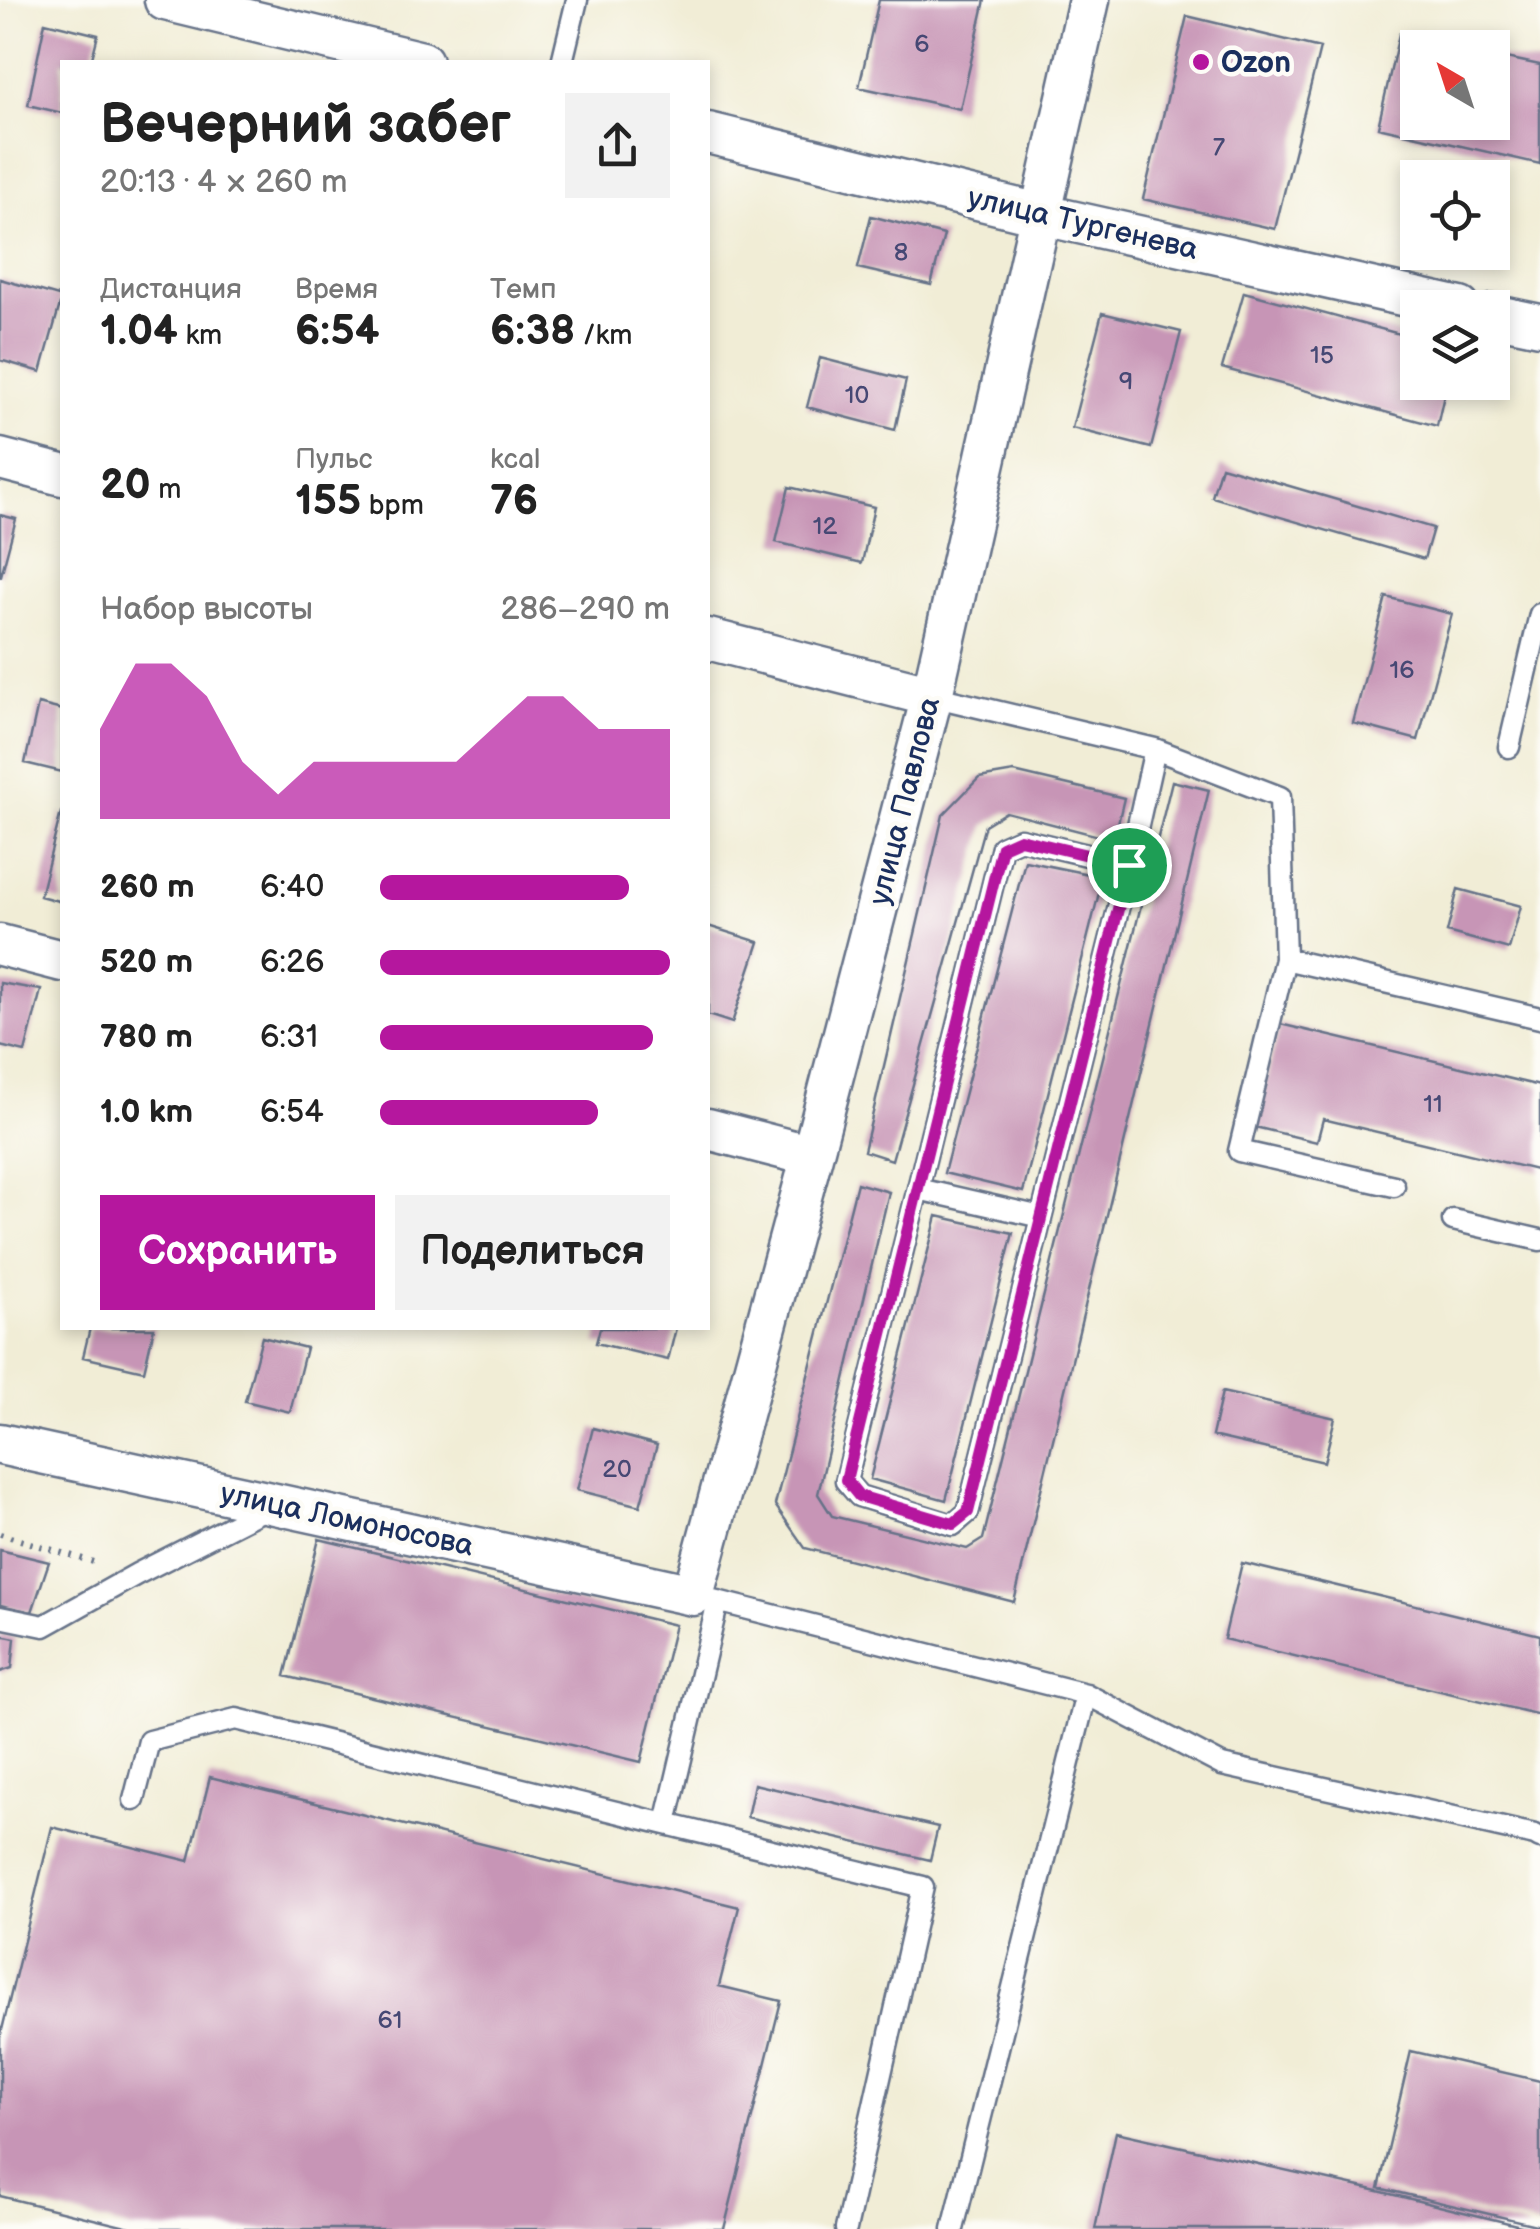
<!DOCTYPE html>
<html lang="ru">
<meta charset="utf-8">
<style>
:root{--surface:#fff;--page:#f2f2f2;--text:#222;--muted:#767676;--accent:#b5179e}
body{margin:0;font-family:"Balsamiq Sans",sans-serif;background:var(--page);color:var(--text);height:100vh;display:flex;flex-direction:column;font-size:38px;white-space:nowrap}
*{box-sizing:border-box;margin:0}
p{font-size:32px;color:var(--muted)}
.icon{flex:none;width:55px;height:55px;fill:none;stroke:currentColor;stroke-width:2;stroke-linecap:round;stroke-linejoin:round}
.map{position:relative;flex:1;overflow:hidden}
.details{position:absolute;left:60px;top:60px;width:650px;height:1270px;display:flex;flex-direction:column;background:var(--surface);border-radius:0px;box-shadow:0 5px 15px #0003}
.details>*{flex:none}
.needle{width:65px;rotate:321deg}
.fabs{position:absolute;left:1400px;top:30px;display:grid;gap:20px}
.fabs a{display:grid;place-items:center;width:110px;height:110px;border-radius:0px;background:var(--surface);box-shadow:0 5px 15px #0003;font-size:50px}
.pin{position:absolute;display:grid;place-items:center;width:85px;height:85px;color:#fff;margin:-42px;border:5px solid #fff;border-radius:50%;box-shadow:0 2px 10px #0007}
.round{display:grid;place-items:center;flex:none;width:105px;height:105px;border-radius:0px;background:var(--page)}
.head{display:flex;align-items:center;justify-content:space-between;height:170px;padding:0 40px}
h1{font-size:55px;font-weight:600;line-height:75px}
.stats{display:grid;grid-template-columns:repeat(3,1fr);gap:15px;height:170px;padding:10px 40px}
.stats div{display:grid;align-content:center}
.stats b{font-size:42px;font-weight:600}
.stats small{font-size:28px;font-weight:400}
.stats p{font-size:28px}
.chart{height:280px;padding:20px 40px}
.chart p{display:flex;justify-content:space-between}
.chart svg{width:100%;height:180px;margin-top:10px;fill:var(--accent);opacity:.7}
.cta{display:flex;gap:20px;margin-top:auto;padding:20px 40px}
.cta a{flex:1;height:115px;border-radius:0px;background:var(--accent);color:#fff;font-size:40px;font-weight:600;line-height:115px;text-align:center}
.cta a+a{background:var(--page);color:var(--text)}
ul{padding:0 40px;list-style:none;font-size:32px}
li{display:grid;grid-template-columns:160px 120px 1fr;align-items:center;height:75px}
li i{height:25px;border-radius:12px;background:var(--accent)}
.map>svg:first-child{display:block}
</style>
<div class="map">
<svg width="1540" height="2229" viewBox="0 0 1540 2229">
<rect width="100%" height="100%" fill="#fdfcf7"/>
<filter id="ink" filterUnits="userSpaceOnUse"><feTurbulence type="fractalNoise" baseFrequency=".01" numOctaves="2"/><feDisplacementMap in="SourceGraphic" scale="20" xChannelSelector="R" yChannelSelector="G"/><feConvolveMatrix kernelMatrix="1 2 1 2 8 2 1 2 1" color-interpolation-filters="sRGB"/></filter>
<filter id="wash" filterUnits="userSpaceOnUse"><feTurbulence type="fractalNoise" baseFrequency=".0048" numOctaves="4" result="noise"/><feDisplacementMap in="SourceGraphic" scale="40" xChannelSelector="R" yChannelSelector="G"/><feGaussianBlur stdDeviation="2.25" result="paint"/><feColorMatrix in="noise" values="0 0 0 0 0 0 0 0 0 0 0 0 0 0 0 0 0 1.4 0 .05"/><feComposite in="paint" operator="in"/></filter>
<g filter="url(#wash)">
<rect width="100%" height="100%" fill="#f1edd6"/>
<g id="blocks">
<!-- building -->
<path fill="#c795b6" d="M 879,0 L 985,0 L 960,109 L 859,87 Z
M 1187,16 L 1320,48 L 1275,229 L 1143,199 Z
M 45,22 L 98,35 L 91,62 L 62,62 L 62,113 L 28,105 Z
M 1399,34 L 1454,46 L 1418,48 L 1418,122 L 1492,122 L 1492,55 L 1540,65 L 1540,164 L 1378,127 Z
M 871,216 L 944,235 L 931,285 L 858,268 Z
M 0,279 L 62,297 L 41,372 L 0,360 Z
M 1244,292 L 1418,339 L 1418,382 L 1447,382 L 1437,426 L 1222,368 Z
M 1102,313 L 1181,332 L 1151,448 L 1072,428 Z
M 820,358 L 906,380 L 895,430 L 807,407 Z
M 1221,466 L 1433,528 L 1424,559 L 1212,497 Z
M 789,487 L 874,507 L 862,563 L 776,542 Z
M 0,515 L 16,519 L 1,576 L 0,576 Z
M 1386,597 L 1452,614 L 1418,740 L 1353,723 Z
M 38,704 L 62,710 L 62,772 L 25,763 Z
M 1014,772 L 1124,798 L 1114,840 L 1006,812 L 985,825 L 892,1160 L 864,1151 L 943,815 L 979,778 Z
M 1172,781 L 1209,790 L 1014,1602 L 805,1548 L 775,1505 L 857,1183 L 889,1192 L 818,1494 L 832,1516 L 967,1549 L 983,1539 Z
M 61,812 L 62,812 L 62,902 L 40,896 Z
M 1025,861 L 1103,877 L 1023,1192 L 944,1173 Z
M 1458,889 L 1521,906 L 1509,949 L 1447,932 Z
M 708,926 L 759,942 L 732,1023 L 708,1015 Z
M 0,983 L 41,990 L 25,1052 L 0,1046 Z
M 1280,1024 L 1540,1086 L 1540,1171 L 1323,1119 L 1317,1142 L 1255,1127 Z
M 937,1216 L 1013,1233 L 946,1500 L 870,1479 Z
M 90,1328 L 154,1328 L 144,1371 L 83,1357 Z
M 600,1328 L 676,1328 L 668,1360 L 596,1343 Z
M 262,1337 L 306,1348 L 290,1412 L 245,1401 Z
M 1222,1392 L 1335,1418 L 1324,1462 L 1212,1436 Z
M 593,1428 L 657,1445 L 640,1506 L 577,1490 Z
M 319,1539 L 675,1625 L 641,1762 L 285,1676 Z
M 0,1550 L 49,1562 L 32,1612 L 0,1605 Z
M 1242,1563 L 1540,1635 L 1540,1715 L 1224,1639 Z
M 0,1635 L 15,1638 L 12,1668 L 0,1672 Z
M 210,1777 L 739,1907 L 719,1986 L 781,2001 L 724,2229 L 134,2229 L 0,2196 L 0,2038 L 52,1827 L 189,1861 Z
M 754,1784 L 938,1827 L 930,1860 L 747,1817 Z
M 1411,2051 L 1540,2081 L 1540,2226 L 1379,2188 Z
M 1116,2132 L 1378,2191 L 1533,2229 L 1095,2229 Z"/>
</g>
</g>
<g filter="url(#ink)">
<use href="#blocks" fill-opacity="0" stroke="#667288" stroke-width="2.5"/>
<g fill="none" stroke-linecap="round" stroke-linejoin="round">
<!-- service casing -->
<g stroke="#667288" stroke-width="25">
<path id="service" d="M 562,62 L 577,0
M 932,696 L 1155,749 L 1280,797 L 1285,959 L 1239,1151 L 1394,1186
M 1509,747 L 1540,614
M 1129,865 L 1020,839 L 1002,847 L 846,1481 L 859,1496 L 953,1525 L 968,1512 L 1129,865 L 1155,749
M 1285,959 L 1540,1018
M 918,1189 L 1041,1217
M 1453,1220 L 1540,1240
M 693,1595 L 1086,1694 L 1222,1765 L 1535,1835 L 1540,1838
M 0,1617 L 44,1626 L 137,1574 L 269,1507
M 134,1800 L 149,1741 L 236,1719 L 923,1887 L 846,2229
M 666,1823 L 718,1601
M 953,2229 L 1086,1694"/>
</g>
<!-- minor casing -->
<g stroke="#667288" stroke-width="45">
<path id="minor" d="M 165,0 L 422,62
M 708,133 L 1039,214 L 1460,308
M 1492,315 L 1540,325
M 0,459 L 62,475
M 708,639 L 932,696
M 0,945 L 62,961
M 708,1129 L 812,1156
M 0,1444 L 693,1595 L 812,1156 L 932,696 L 1089,0"/>
</g>
<!-- path -->
<path stroke="#667288" stroke-width="6" stroke-dasharray="2.5 8" stroke-linecap="butt" d="M 0,1534 L 97,1563"/>
<!-- service -->
<use href="#service" stroke="#fff" stroke-width="20"/>
<!-- minor -->
<use href="#minor" stroke="#fff" stroke-width="40"/>
</g>
</g>
<g fill="none" stroke-linecap="round" stroke-linejoin="round" filter="url(#ink)">
<!-- route casing -->
<g stroke="#fff" stroke-width="20">
<path id="route" d="M 1020,839 L 1129,865 L 968,1512 L 953,1524 L 859,1496 L 846,1480 L 1002,847 Z"/>
</g>
<!-- route -->
<use href="#route" stroke="#b5179e" stroke-width="12"/>
</g>
<!-- markers -->
<circle fill="#b5179e" stroke="#fdfcf7" stroke-width="4" cx="1201" cy="62" r="10"/>
<g text-anchor="middle" stroke-width="9" stroke-linejoin="round" paint-order="stroke">
<!-- number labels -->
<g font-size="25" fill="#464874">
<text x="922" y="52">6</text>
<text x="1219" y="155">7</text>
<text x="901" y="260">8</text>
<text x="1322" y="363">15</text>
<text x="1126" y="389">9</text>
<text x="857" y="403">10</text>
<text x="825" y="534">12</text>
<text x="1402" y="678">16</text>
<text x="1433" y="1112">11</text>
<text x="617" y="1477">20</text>
<text x="390" y="2028">61</text>
</g>
<!-- poi labels -->
<g font-size="30" font-weight="bold" fill="#1b2f5e" stroke="#fdfcf7" text-anchor="start">
<text x="1221" y="72">Ozon</text>
</g>
<!-- street labels -->
<g font-size="30" fill="#1b2f5e" stroke="#fdfcf7">
<text transform="translate(1083 223) rotate(13)" y="10">улица Тургенева</text>
<text transform="translate(904 801) rotate(-76)" y="10">улица Павлова</text>
<text transform="translate(347 1519) rotate(12)" y="10">улица Ломоносова</text>
</g>
</g>
</svg>
<div class="fabs">
<a><svg class="needle" viewBox="-14 -14 28 28"><path d="M0-13l5 13h-10z" fill="#e53935"/><path d="M0 13l5-13h-10z" fill="#767676"/></svg></a>
<a><svg class="icon" aria-label="locate" viewBox="0 0 24 24"><circle cx="12" cy="12" r="6"/><path d="M12 2v4M12 18v4M2 12h4M18 12h4"/></svg></a>
<a><svg class="icon" aria-label="layers" viewBox="0 0 24 24"><path d="M12 4l9 5-9 5-9-5zM3 14l9 5 9-5"/></svg></a>
</div>
<div class="pin" style="left:1129px;top:865px;background:#1e9e55"><svg class="icon" aria-label="arrive" viewBox="0 0 24 24"><path d="M6 21V4h12l-3 4 3 4H6"/></svg></div>
<section class="details">
<div class="head"><div><h1>Вечерний забег</h1><p>20:13 · 4 × 260 m</p></div><a class="round"><svg class="icon" aria-label="share" viewBox="0 0 24 24"><path d="M12 15V3M7 8l5-5 5 5M5 13v7h14v-7"/></svg></a></div>
<div class="stats">
<div><p>Дистанция</p><b>1.04<small> km</small></b></div>
<div><p>Время</p><b>6:54</b></div>
<div><p>Темп</p><b>6:38<small> /km</small></b></div>
</div>
<div class="stats">
<div><b>20<small> m</small></b></div>
<div><p>Пульс</p><b>155<small> bpm</small></b></div>
<div><p>kcal</p><b>76</b></div>
</div>
<div class="chart"><p><span>Набор высоты</span>286–290 m</p>
<svg viewBox="0 0 160 44" preserveAspectRatio="none"><path d="M0 44V22L10 6L20 6L30 14L40 30L50 38L60 30L70 30L80 30L90 30L100 30L110 22L120 14L130 14L140 22L150 22L160 22V44z"/></svg>
</div>
<ul>
<li><b>260 m</b>6:40<i style="width:86%"></i></li>
<li><b>520 m</b>6:26<i style="width:100%"></i></li>
<li><b>780 m</b>6:31<i style="width:94%"></i></li>
<li><b>1.0 km</b>6:54<i style="width:75%"></i></li>
</ul>
<div class="cta"><a>Сохранить</a><a>Поделиться</a></div>
</section>
</div>
